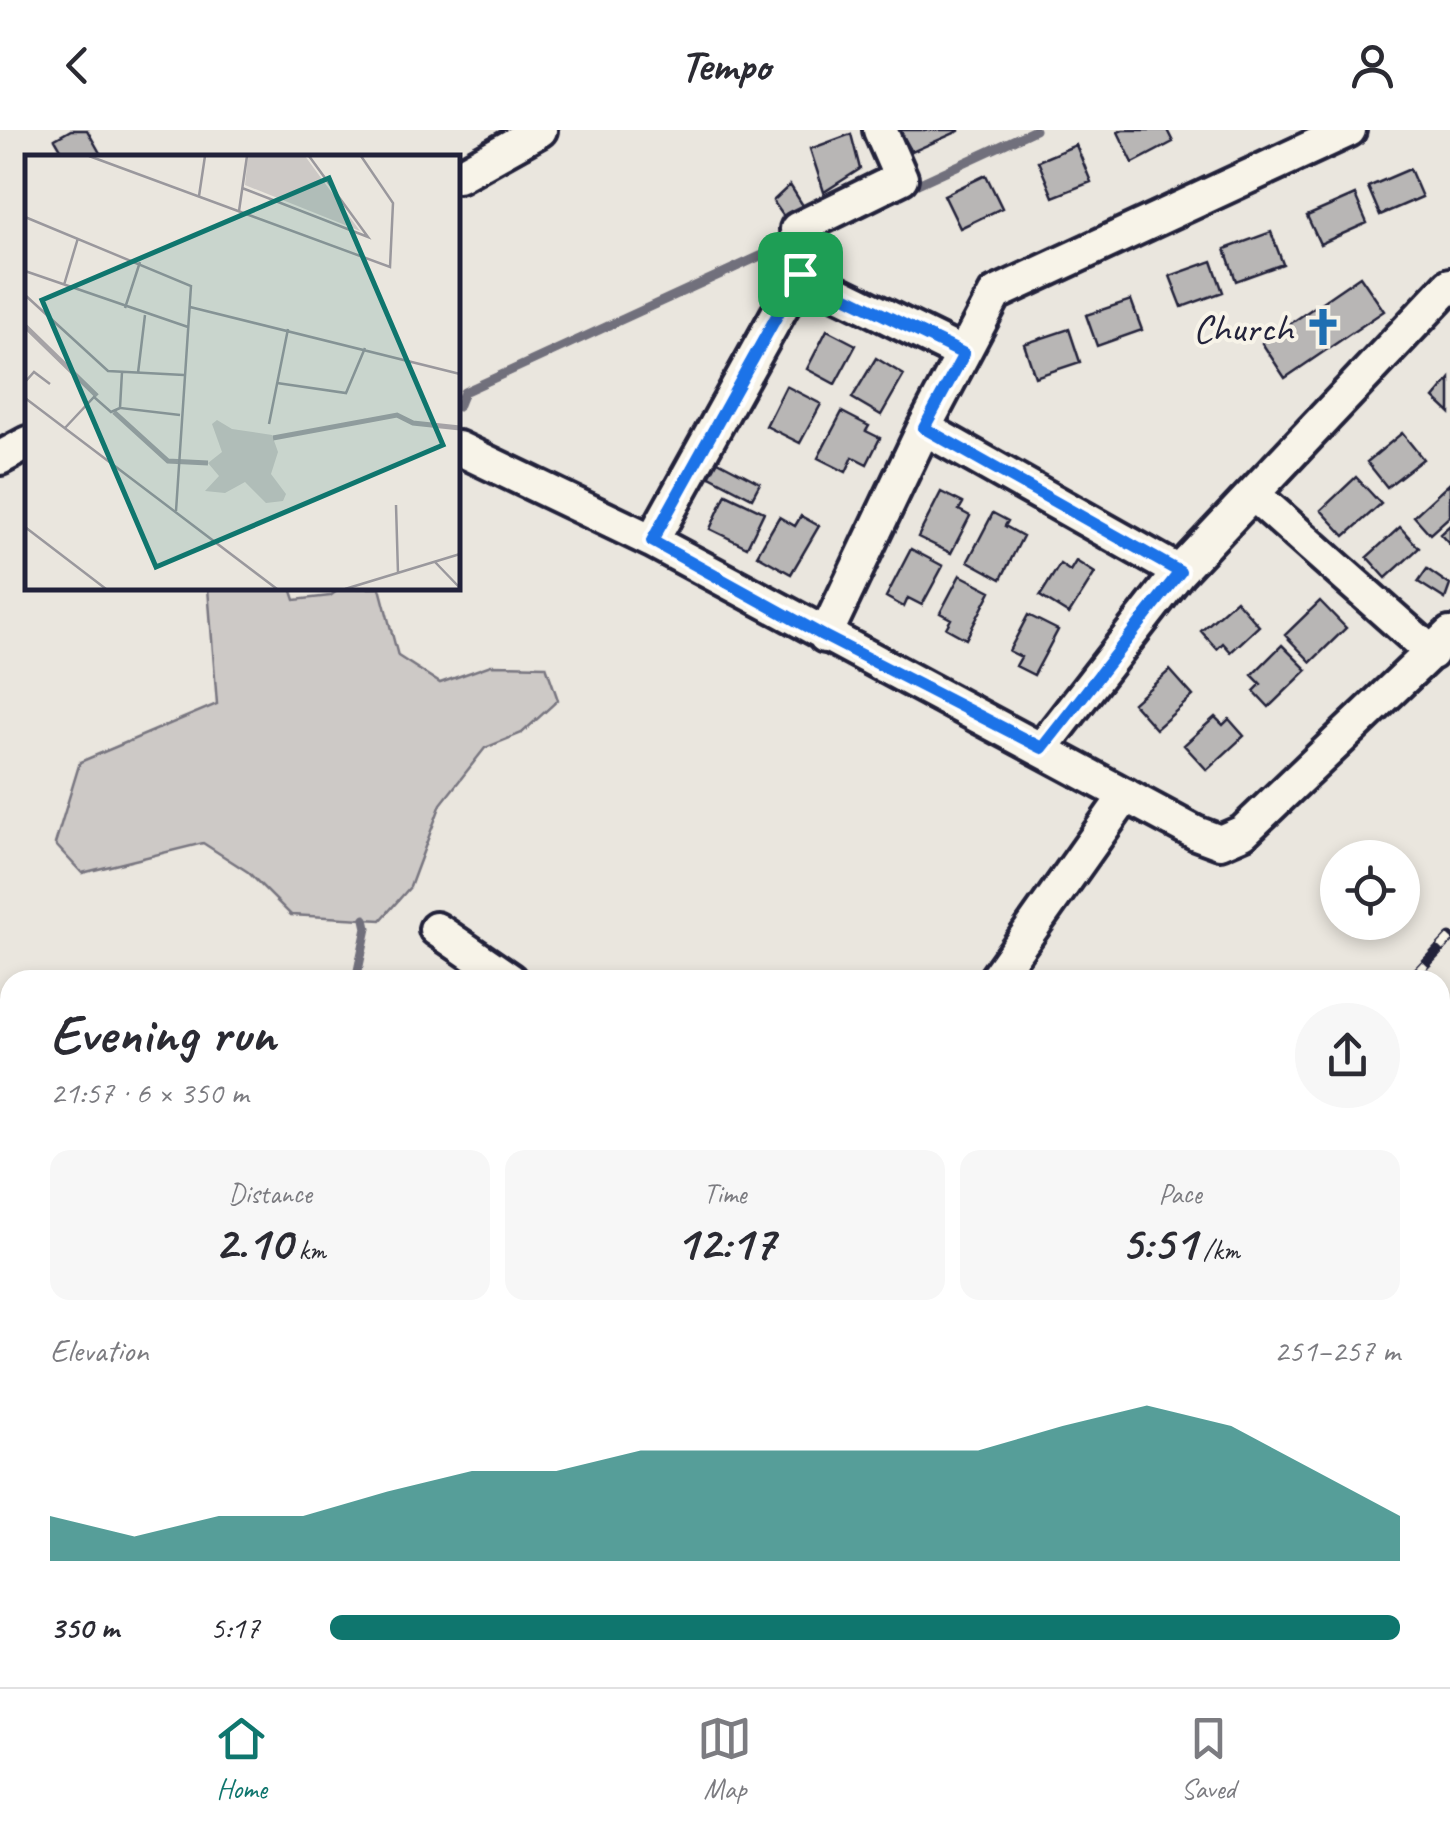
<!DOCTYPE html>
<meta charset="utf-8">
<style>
:root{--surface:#fff;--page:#f7f7f7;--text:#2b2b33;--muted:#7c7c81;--line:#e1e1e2;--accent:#0f766e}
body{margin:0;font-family:Caveat,sans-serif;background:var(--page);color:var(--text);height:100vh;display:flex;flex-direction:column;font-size:38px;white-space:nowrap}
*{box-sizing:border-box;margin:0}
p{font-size:32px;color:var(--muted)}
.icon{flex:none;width:55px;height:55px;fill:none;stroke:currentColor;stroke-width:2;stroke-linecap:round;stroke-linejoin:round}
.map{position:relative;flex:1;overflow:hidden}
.details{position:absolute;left:0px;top:840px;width:1450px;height:718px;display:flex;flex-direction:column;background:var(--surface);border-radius:30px 30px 0 0;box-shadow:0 5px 15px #0003}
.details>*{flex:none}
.buttons{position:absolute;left:1320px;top:710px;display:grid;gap:20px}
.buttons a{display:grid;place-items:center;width:100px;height:100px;border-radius:50%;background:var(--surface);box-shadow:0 5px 15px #0003;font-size:50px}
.pin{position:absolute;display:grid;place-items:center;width:85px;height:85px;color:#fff;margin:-42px;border-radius:20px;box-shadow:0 5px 15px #0006}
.round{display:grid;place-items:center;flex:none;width:105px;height:105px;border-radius:52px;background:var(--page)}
.headline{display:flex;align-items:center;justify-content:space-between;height:170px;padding:0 50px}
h1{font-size:55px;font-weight:700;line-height:75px}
.stats{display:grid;grid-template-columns:repeat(3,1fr);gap:15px;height:170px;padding:10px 50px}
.stats div{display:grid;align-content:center;border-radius:20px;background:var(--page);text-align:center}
.stats b{font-size:50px;font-weight:700}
.stats small{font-size:28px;font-weight:400}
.stats p{font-size:28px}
.chart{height:280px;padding:20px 50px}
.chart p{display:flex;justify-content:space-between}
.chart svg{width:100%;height:180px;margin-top:10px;fill:var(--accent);opacity:.7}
ul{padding:0 50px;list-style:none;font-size:32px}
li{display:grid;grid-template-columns:160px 120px 1fr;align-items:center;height:75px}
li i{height:25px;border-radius:12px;background:var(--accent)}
header{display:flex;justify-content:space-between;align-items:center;height:130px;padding:0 50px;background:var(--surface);font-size:45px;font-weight:700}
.tabs{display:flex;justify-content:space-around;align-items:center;height:140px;border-top:2px solid var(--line);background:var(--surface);font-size:28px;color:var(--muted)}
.tabs a{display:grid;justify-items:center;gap:5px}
.tabs .on{color:var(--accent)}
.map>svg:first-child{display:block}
</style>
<header><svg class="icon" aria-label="back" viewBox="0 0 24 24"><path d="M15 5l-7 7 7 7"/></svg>Tempo<svg class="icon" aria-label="person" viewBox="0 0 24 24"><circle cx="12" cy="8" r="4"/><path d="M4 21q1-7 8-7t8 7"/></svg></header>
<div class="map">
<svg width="1450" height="1557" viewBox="0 0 1450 1557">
<rect width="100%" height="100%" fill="#eae6de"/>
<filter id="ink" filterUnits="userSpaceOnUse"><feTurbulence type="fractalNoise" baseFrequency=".01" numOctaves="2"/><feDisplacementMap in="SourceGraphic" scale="20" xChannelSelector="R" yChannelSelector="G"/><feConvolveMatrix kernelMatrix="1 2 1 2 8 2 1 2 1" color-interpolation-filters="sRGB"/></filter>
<g filter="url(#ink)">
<!-- green -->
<path fill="#cdc9c6" stroke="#787680" stroke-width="2.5" d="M 208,458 L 291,458 L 295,470 L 330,466 L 341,458 L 380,458 L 398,526 L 440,553 L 491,535 L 546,536 L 558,570 L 522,603 L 485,618 L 441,674 L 410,757 L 381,790 L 291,785 L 248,742 L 203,713 L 82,743 L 55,714 L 80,632 L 217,574 Z
M 1450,1288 L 1450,1520 L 1440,1523 L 1440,1298 Z
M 1190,1548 L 1335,1548 L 1295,1557 L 1181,1557 Z"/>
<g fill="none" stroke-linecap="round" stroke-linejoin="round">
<!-- stream -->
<path stroke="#716f7b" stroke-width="9" d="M 907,59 L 1035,0
M 458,277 L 464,262 L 793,111
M 356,850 L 367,798 L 365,789
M 105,1557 L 110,1548"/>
</g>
<!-- building -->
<path fill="#b8b6b5" stroke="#22223b" stroke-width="2.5" d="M 71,0 L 87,0 L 100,23 L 92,28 L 66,28 L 55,9 Z
M 900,0 L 959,0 L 959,1 L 912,22 Z
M 1123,0 L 1167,0 L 1173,12 L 1133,33 L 1118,2 Z
M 851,4 L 860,39 L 824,62 L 810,19 Z
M 1076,15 L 1091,52 L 1053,67 L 1038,31 Z
M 1410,39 L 1422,67 L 1380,85 L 1368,57 Z
M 986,45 L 1002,78 L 960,98 L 944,65 Z
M 790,55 L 807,82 L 789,94 L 773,71 Z
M 1355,65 L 1367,93 L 1320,114 L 1307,86 Z
M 1271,102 L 1283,134 L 1236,151 L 1225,119 Z
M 1212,131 L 1223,162 L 1182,177 L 1170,146 Z
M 1360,146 L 1384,181 L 1285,248 L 1262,213 Z
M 1131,170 L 1142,200 L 1097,216 L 1086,185 Z
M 1069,199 L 1080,232 L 1035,247 L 1024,214 Z
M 827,200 L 856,215 L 835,254 L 807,239 Z
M 876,228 L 904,245 L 881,285 L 852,268 Z
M 1450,249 L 1450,283 L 1434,268 Z
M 786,256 L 821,274 L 800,313 L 766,296 Z
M 842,282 L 869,296 L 866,301 L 880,308 L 867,334 L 853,327 L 846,342 L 818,328 Z
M 1402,303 L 1423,329 L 1387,357 L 1367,332 Z
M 714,329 L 760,353 L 752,368 L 706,344 Z
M 1356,347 L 1381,374 L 1345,406 L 1321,380 Z
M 1450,353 L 1450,386 L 1430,404 L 1414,386 Z
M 941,362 L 963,373 L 959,380 L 970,386 L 951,423 L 918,407 Z
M 726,364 L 764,382 L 747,417 L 710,399 Z
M 993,383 L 1008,391 L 1005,396 L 1023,406 L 1001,449 L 968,431 Z
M 801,386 L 819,396 L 791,444 L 757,425 L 779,387 L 795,396 Z
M 1450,395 L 1450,415 L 1440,404 Z
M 1400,397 L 1419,418 L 1386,448 L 1367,427 Z
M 911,419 L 943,436 L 922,475 L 908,468 L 904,477 L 886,467 Z
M 1076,431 L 1095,443 L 1069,484 L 1040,466 L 1060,434 L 1070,441 Z
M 1427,439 L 1450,455 L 1445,469 L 1418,452 Z
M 960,445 L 991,461 L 966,509 L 946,498 L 951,489 L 940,483 Z
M 1236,470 L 1259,496 L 1231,522 L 1223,513 L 1217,519 L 1201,501 Z
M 1320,471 L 1346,498 L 1311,532 L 1285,505 Z
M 1028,485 L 1058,500 L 1034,545 L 1016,536 L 1021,527 L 1009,521 Z
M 1282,515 L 1307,540 L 1269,577 L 1254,561 L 1261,554 L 1252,545 Z
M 1170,540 L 1193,566 L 1156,599 L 1133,573 Z
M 1215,587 L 1223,595 L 1229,589 L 1244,606 L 1207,640 L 1184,615 Z
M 469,837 L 485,850 L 460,850 Z
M 1044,1548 L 1090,1548 L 1081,1557 L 1054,1557 Z"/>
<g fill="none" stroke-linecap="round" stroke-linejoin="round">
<!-- minor casing -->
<g stroke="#22223b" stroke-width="40">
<path id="minor" d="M 458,46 L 540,0
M 800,144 L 797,99 L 901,48 L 880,0
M 924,298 L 1179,442
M 458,318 L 652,411 L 1196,703 L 1220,712 L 1243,702 L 1450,504
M 0,328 L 28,313
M 1253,364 L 1432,523
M 652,411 L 800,144 L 963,224
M 825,506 L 924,298 L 995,164 L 1349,0
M 1042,618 L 1179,442 L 1450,155
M 436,799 L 510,850
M 995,850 L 1126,665
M 1440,1112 L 1450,1102
M 1440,1271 L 1450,1260
M 1440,1541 L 1450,1539
M 470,1557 L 477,1548
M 1000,1557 L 1009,1548
M 1161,1557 L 1170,1548
M 1371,1557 L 1413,1548"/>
</g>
<!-- minor -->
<use href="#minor" stroke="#f7f3e8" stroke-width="32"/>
<!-- rail casing -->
<g stroke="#22223b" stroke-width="11">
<path id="rail" d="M 1410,850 L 1450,808
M 728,1557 L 737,1548"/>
</g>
<!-- rail -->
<use href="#rail" stroke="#f7f3e8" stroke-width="8" stroke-dasharray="22" stroke-linecap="butt"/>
</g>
</g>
<g fill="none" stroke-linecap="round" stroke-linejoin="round" filter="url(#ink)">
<!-- route casing -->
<g stroke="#fff" stroke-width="20">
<path id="route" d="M 800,144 L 964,224 L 924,298 L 1180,442 L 1042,618 L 824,506 L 652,411 Z"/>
</g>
<!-- route -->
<use href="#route" stroke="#1a73e8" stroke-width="12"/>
</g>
<!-- icons -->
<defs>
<g id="church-bare" transform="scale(3)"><path d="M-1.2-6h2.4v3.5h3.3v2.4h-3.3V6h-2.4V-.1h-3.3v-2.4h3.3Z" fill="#1f6fb2" stroke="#f7f3e8" stroke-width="2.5" paint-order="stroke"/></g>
</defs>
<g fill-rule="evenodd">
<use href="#church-bare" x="1323" y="197"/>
</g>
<g text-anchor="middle" stroke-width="8" stroke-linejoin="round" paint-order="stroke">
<!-- poi labels -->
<g font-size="40" fill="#22223b" stroke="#f7f3e8" text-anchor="end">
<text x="1293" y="211">Church</text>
</g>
</g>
<!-- overview -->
<g transform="translate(25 25)">
<rect width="435" height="435" fill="#eae6de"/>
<path d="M 223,1 L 280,1 L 335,76 L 220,30 ZM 192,265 L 207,274 L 247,280 L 253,297 L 246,319 L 261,339 L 258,346 L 241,348 L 220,327 L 200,338 L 180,336 L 194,321 L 183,308 L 197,297 L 187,269 Z" fill="#cdc9c6"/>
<path fill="none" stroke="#a6a3a6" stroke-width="5" d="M 0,171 L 72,241M 89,257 L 143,306 L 183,308M 248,283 L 372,260 L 388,268 L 435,273"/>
<path fill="none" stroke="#9a989d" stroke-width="2.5" d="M 64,1 L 365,112 L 368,48 L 336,1M 217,33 L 343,82 L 284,1M 174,41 L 180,1M 214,56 L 222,1M 0,62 L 166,131 L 151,356M 0,116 L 163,172M 39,130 L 53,83M 0,140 L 83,216 L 159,220M 165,152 L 435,219M 100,153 L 115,107M 97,217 L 95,253 L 155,260M 113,218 L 120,160M 0,227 L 9,217 L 25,229M 252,228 L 321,238 L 340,193M 0,243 L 252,434M 244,269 L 263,174M 39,274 L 69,242 L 86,257 L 95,253M 371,350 L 373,418M 0,372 L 81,434M 410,407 L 435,433M 320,434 L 435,399"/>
<path fill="#0f766e" fill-opacity="0.15" stroke="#0f766e" stroke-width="5" d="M 304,23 L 418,290 L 131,412 L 17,145 Z"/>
<rect width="435" height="435" fill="none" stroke="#22223b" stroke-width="5"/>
</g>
</svg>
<div class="buttons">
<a><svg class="icon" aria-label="locate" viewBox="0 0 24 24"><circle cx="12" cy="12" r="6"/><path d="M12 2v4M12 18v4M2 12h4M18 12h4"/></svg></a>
</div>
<div class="pin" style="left:800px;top:144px;background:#1e9e55"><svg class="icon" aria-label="arrive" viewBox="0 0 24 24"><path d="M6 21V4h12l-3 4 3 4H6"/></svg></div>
<section class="details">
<div class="headline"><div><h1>Evening run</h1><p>21:57 · 6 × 350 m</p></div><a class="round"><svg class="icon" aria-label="share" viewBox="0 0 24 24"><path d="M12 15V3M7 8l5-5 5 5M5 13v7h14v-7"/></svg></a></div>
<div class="stats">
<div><p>Distance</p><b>2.10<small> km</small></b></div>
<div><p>Time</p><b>12:17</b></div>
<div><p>Pace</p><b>5:51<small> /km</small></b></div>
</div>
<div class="chart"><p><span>Elevation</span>251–257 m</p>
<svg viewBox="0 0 160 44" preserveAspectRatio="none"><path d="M0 44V33L10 38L20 33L30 33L40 27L50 22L60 22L70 17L80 17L90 17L100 17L110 17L120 11L130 6L140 11L150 22L160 33V44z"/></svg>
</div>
<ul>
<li><b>350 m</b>5:17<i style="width:100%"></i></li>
</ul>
</section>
</div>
<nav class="tabs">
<a class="on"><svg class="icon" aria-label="home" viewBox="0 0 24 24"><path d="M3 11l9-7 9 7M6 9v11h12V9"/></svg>Home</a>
<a><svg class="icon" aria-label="map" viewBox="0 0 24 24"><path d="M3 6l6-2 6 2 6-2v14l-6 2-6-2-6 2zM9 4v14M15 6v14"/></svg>Map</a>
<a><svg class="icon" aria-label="saved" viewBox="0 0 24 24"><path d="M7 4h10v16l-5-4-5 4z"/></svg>Saved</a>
</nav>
